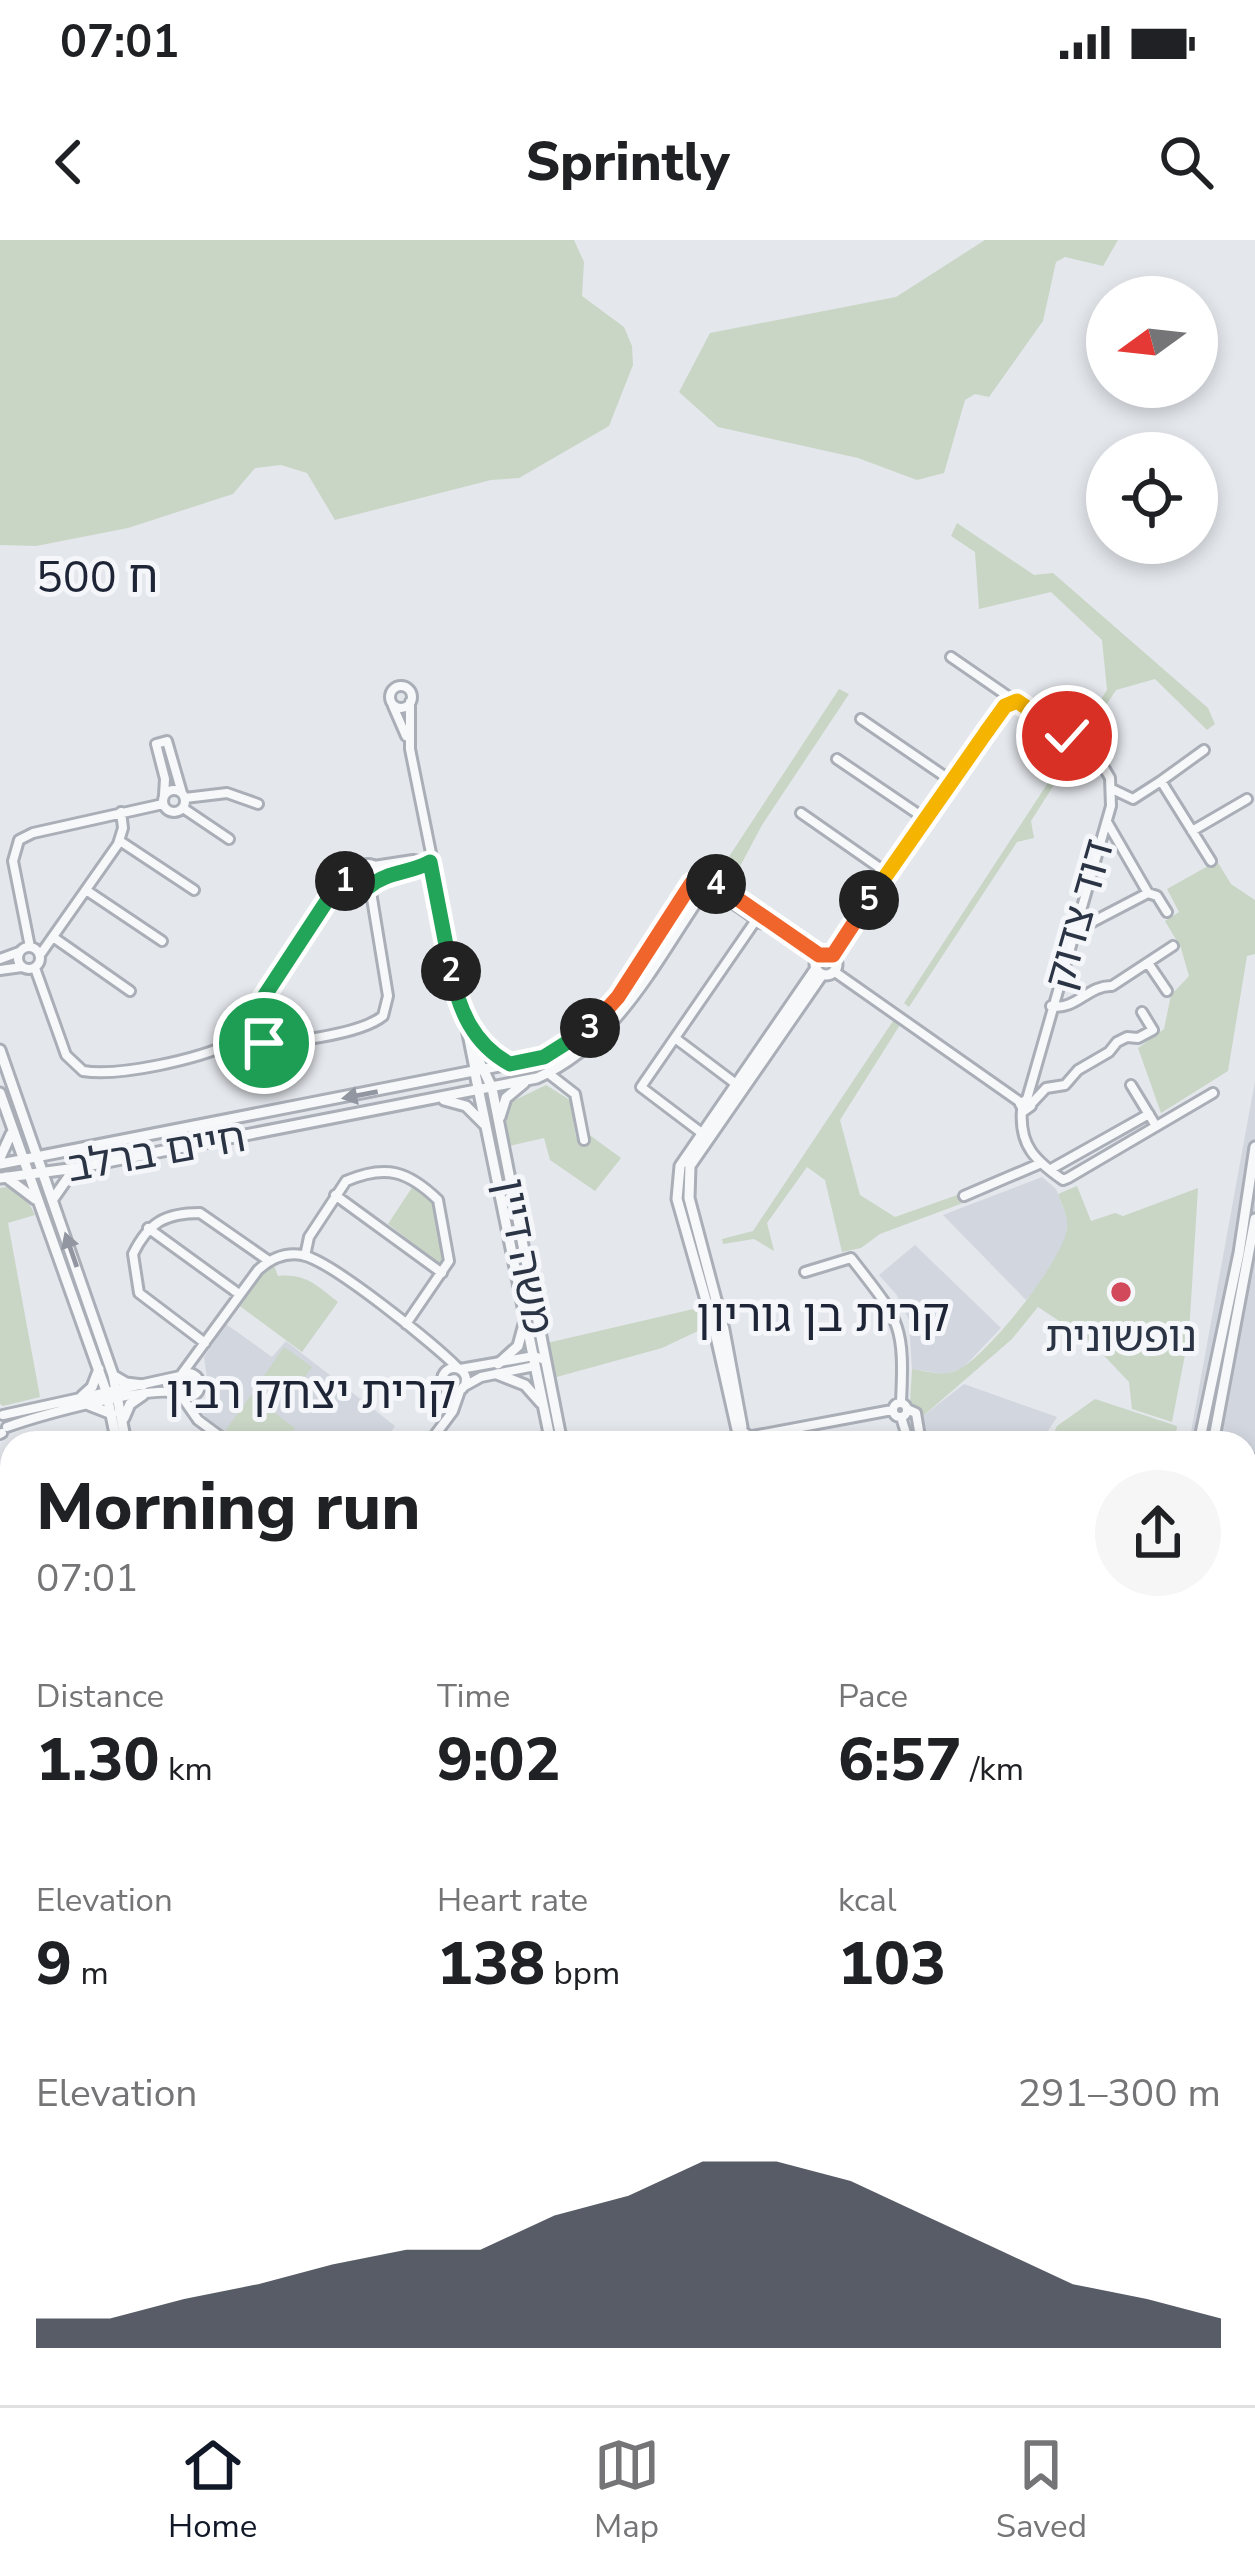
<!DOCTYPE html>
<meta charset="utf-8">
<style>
:root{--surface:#fff;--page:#f6f6f6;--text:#202124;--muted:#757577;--line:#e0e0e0;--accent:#111827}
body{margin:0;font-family:"Nunito Sans","Noto Sans Hebrew",sans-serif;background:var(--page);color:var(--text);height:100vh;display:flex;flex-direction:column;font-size:45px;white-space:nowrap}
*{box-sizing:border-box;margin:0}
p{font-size:39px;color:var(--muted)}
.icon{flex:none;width:66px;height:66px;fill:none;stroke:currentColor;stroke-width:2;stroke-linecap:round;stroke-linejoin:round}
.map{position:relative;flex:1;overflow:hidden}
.details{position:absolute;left:0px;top:1191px;width:1257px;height:975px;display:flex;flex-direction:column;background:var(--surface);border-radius:36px 36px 0 0;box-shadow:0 6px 18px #0003}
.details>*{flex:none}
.needle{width:78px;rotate:255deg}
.buttons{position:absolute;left:1086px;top:36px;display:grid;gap:24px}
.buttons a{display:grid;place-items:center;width:132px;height:132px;border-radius:50%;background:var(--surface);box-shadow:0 6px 18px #0003;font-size:60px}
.pin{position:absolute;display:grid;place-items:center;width:102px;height:102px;color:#fff;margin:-51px;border:6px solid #fff;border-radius:50%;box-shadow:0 3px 12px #0007}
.km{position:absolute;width:60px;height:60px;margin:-30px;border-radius:50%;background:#222;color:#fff;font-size:33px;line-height:60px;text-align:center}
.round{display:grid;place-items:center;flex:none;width:126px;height:126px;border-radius:63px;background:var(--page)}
.head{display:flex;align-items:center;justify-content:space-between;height:204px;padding:0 36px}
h1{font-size:66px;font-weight:800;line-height:90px}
.stats{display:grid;grid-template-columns:repeat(3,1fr);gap:18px;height:204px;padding:12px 36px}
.stats div{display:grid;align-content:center}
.stats b{font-size:60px;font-weight:800}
.stats small{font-size:33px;font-weight:400}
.stats p{font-size:33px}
.chart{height:336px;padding:24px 36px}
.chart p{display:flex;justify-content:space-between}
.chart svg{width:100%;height:216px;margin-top:12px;fill:var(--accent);opacity:.7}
.status{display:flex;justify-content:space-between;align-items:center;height:84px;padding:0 60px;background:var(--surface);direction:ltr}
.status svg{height:33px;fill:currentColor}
header{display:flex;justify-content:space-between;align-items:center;height:156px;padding:0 36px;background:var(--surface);font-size:54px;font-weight:800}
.menu{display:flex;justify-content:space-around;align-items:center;height:168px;border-top:3px solid var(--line);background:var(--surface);font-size:33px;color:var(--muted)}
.menu a{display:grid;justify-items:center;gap:6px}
.menu .selected{color:var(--accent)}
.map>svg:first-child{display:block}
</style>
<div class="status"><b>07:01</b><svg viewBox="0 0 49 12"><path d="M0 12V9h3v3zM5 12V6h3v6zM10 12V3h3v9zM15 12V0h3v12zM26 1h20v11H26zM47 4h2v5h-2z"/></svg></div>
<header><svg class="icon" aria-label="back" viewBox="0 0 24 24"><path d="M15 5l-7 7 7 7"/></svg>Sprintly<svg class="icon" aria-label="search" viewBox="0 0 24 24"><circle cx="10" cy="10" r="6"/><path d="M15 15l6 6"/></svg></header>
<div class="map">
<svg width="1255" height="2165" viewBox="0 0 1255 2165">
<rect width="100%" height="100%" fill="#e4e7ec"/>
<!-- built -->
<path fill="#d2d6de" d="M 1255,841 L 1255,1552 L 1245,1549 L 1245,1203 L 1189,1203 Z
M 1042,937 L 1056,949 L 1069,982 L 1064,1007 L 1051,1032 L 1026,1060 L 943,975 Z
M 915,1005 L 1001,1088 L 962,1129 L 945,1134 L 912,1129 L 909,1080 L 896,1054 L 879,1035 Z
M 226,1084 L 272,1117 L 286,1101 L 395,1186 L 387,1198 L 393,1203 L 241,1203 L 207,1179 L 203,1174 L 208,1145 L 204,1117 Z
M 964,1144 L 1057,1177 L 1040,1203 L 928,1203 L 922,1177 Z"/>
<!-- green -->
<path fill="#c9d6c5" d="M 0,0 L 574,0 L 584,22 L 582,56 L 624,87 L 632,106 L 633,125 L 609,186 L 519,238 L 491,240 L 335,280 L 307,233 L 281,225 L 255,228 L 233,254 L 128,288 L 36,306 L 0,305 Z
M 985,0 L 1118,0 L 1103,26 L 1065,17 L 1056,22 L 1043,81 L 989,157 L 975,154 L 965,160 L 944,233 L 917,240 L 858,218 L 718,187 L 679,152 L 710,93 L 896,57 Z
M 957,283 L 1034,335 L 1053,333 L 1208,468 L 1215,484 L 1207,490 L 1155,439 L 1116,450 L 1083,500 L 1077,497 L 1107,450 L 1102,400 L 1051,352 L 979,369 L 975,312 L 951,296 Z
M 839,449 L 849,454 L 762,585 L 729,647 L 715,638 Z
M 1070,509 L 1075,512 L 1031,581 L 1034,598 L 1017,602 L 909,767 L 904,763 Z
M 1217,621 L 1231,644 L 1255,660 L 1255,714 L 1247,716 L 1228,831 L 1161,873 L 1138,808 L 1164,789 L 1171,755 L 1189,736 L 1181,708 L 1165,681 L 1179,672 L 1167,649 Z
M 893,781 L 900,785 L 840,880 L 860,955 L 895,977 L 960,954 L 963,963 L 880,994 L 861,1008 L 842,1012 L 825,940 L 807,927 L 767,983 L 774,1011 L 754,999 L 723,1004 L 722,999 L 753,991 Z
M 546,845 L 570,860 L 576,898 L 591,896 L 621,918 L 595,951 L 550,920 L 544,898 L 509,906 L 506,878 L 511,862 Z
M 413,946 L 432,962 L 444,1018 L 442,1026 L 388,984 Z
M 1077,946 L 1091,981 L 1115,973 L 1123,976 L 1198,948 L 1189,1094 L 1172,1182 L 1132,1169 L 1129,1142 L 1091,1102 L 1038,1067 L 1012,1099 L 922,1177 L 910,1162 L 912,1129 C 927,1131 944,1137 958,1130 C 987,1116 1062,1022 1067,989 C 1069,977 1062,965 1058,954 Z
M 6,947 L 24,953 L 35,975 L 8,983 L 40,1157 L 3,1166 L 0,1164 L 0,948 Z
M 273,1023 L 278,1036 C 305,1033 318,1046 338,1062 L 302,1112 L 237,1064 L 258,1034 Z
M 702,1067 L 704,1077 L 698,1091 L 662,1108 L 553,1138 L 547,1103 Z
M 284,1107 L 312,1127 L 286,1163 L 259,1143 Z
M 251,1155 L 295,1188 L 284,1203 L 242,1203 L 225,1191 Z
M 1095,1159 L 1177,1186 L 1175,1203 L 1049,1203 L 1057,1186 Z
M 1245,1556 L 1255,1560 L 1255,1843 L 1245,1845 Z"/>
<!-- water -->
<path fill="#9fb4cc" d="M 1255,1843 L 1255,2000 L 1245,2001 L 1245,1845 Z"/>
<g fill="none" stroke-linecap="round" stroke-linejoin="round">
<!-- minor casing -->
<g stroke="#a9aeb7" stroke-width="14">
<path id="minor" d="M 951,417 L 1099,519 L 1110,538 L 1111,566 L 1027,859 L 1031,866 L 1024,871 L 1020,864 L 1027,859
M390 457a11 11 0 1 1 22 0a11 11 0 1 1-22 0Z
M 410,462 L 410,509 L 475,831
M 393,466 L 406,496
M 861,479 L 950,540
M 837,519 L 924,578
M 1161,541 L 1204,510
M 1112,549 L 1133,559 L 1161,541 L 1211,621
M163 561a11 11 0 1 1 22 0a11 11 0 1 1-22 0Z
M 164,555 L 165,539 L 156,504 L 167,501 L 182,553
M 185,558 L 227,553 L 258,564
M 183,568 L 229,599
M 801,573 L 887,633
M 1107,582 L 1148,653
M 1192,591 L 1247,559
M 120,601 L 194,650
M357 635a11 11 0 1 1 22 0a11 11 0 1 1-22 0Z
M 374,626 L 413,620 L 430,623
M 379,639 L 428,624
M 86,650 L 162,701
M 1075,691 L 1148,653 L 1157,656 L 1167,672
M 53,697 L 130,751
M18 718a11 11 0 1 1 22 0a11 11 0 1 1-22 0Z
M 30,707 L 13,621 L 19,600 L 33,593 L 163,564
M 40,715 L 118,604 L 123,588 L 121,572
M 833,715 L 950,540 L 1005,466 L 1017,462
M 0,719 L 19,712
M 1148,723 L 1167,751
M 35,728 L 66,815 L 83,831 C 120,837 198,819 232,803
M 0,730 L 22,727
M 835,732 L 1020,862
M 1051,766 C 1076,771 1088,745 1112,746 L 1173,706
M231 799a11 11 0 1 1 22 0a11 11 0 1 1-22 0Z
M 246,788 L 332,653 L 344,642 L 357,638
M 469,793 L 483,829
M 675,798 L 736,844
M 253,801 C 281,806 361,794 383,776 L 388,756 L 370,646
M 548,833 L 575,854 L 584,900
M 1131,845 L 1156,886
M 1032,863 L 1046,848 L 1065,845 L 1078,830 L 1109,812 L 1117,802 L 1127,797 L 1138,798 L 1153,790 L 1142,772
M 1022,870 C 1019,906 1036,921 1063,940 L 1068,938
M 703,894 L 641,847 L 756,680
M 1051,929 L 1149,874
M 1068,938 L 1213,853
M 335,955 L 442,1033
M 964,956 L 1039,924
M 148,988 L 239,1054
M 305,1016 L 309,997 L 346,941 C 386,924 408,931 438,960 L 449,1021 L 406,1084
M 805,1032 L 851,1018 C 899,1080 905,1082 901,1162
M 205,1103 L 139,1053 L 133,1014 C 148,983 165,973 200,973 L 269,1021
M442 1140a12 12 0 1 1 24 0a12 12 0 1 1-24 0Z
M 460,1129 L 534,1116 L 545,1120
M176 1145a12 12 0 1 1 24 0a12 12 0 1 1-24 0Z
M 181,1135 L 258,1030 C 270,1019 285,1012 302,1015 C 331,1020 435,1105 458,1128
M 463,1147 L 481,1137 L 535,1126
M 182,1157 L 198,1180 L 229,1203
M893 1170a7 7 0 1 1 14 0a7 7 0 1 1-14 0Z
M 907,1169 L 916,1173 L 921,1203
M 3,1175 L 180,1136
M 901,1177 L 909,1203
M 7,1187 C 38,1176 154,1143 180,1154
M 0,1194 L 2,1193
M 753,1196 L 892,1170
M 429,1203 L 453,1171 L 460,1151
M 0,1342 L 1,1392
M 0,1544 L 8,1544 L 4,1715
M 1245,1695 L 1255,1696
M 0,1776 L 12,1772
M 0,1955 L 12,2088
M 0,2007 L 12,2006
M 0,2104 L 12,2104
M 1245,2145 L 1255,2143
M 1133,2160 L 1176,2154"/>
</g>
<!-- tertiary casing -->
<g stroke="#a9aeb7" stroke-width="15">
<path id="tertiary" d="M815 724a11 11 0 1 1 22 0a11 11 0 1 1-22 0Z
M 463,776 L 491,811 L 512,825
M 0,810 L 113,1135 L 126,1203
M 484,831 L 492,848 L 562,1203
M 475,833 L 551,1203
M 0,853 L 106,1151 L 117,1203
M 444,860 L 466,866 L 484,884
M 500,877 L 506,858 L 524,843
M 0,918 L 11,894
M 0,924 L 545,817 C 624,780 642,697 697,637 L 710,640 L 819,715
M 6,937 L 35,959
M 0,938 L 76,928 L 537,838 C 614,804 652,728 697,661 C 720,645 741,670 762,683
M 53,959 L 74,929
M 498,1124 L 518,1106 L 524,1084
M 497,1134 L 525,1145 L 541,1163
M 114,1136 L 126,1143 L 143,1145
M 82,1156 L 92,1147 L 99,1129
M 89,1165 L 112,1174
M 124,1178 L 130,1164 L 143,1155
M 742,1187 L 724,1090 L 689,958 L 690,926 L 822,735
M 738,1194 L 715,1092 L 677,959 L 680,926 L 816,728
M 733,1203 L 743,1192 L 757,1203
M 1199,1203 L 1239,1013 L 1255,907
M 1213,1203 L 1255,979
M 0,1470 L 12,1468
M 0,1835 L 12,1832
M 0,1845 L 12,1842"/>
</g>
<!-- secondary casing -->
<g stroke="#a9aeb7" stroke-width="16">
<path id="secondary" d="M 1213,1200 L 1213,1203
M 1245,1224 L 1255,1220
M 1245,1235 L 1255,1232"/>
</g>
<!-- motorway casing -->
<g stroke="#8b94a3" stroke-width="20">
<path id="motorway" d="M 1245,2081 L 1255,2080
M 1245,2124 L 1255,2122
M 162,2154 L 194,2159 L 378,2154
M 0,2158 L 138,2154
M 893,2165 L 995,2154
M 1010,2165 L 1077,2154"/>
</g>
<!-- minor -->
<use href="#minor" stroke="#f7f8fa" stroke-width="8"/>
<!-- tertiary -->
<use href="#tertiary" stroke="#f7f8fa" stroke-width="9"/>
<!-- secondary -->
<use href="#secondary" stroke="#fff" stroke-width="10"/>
<!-- motorway -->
<use href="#motorway" stroke="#fff" stroke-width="14"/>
<!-- rail casing -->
<g stroke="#7d8696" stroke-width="8">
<path id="rail" d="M 1245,2104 L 1255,2103
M 766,2160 L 850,2154
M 629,2165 L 782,2154"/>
</g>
<!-- rail -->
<use href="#rail" stroke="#f4f6f9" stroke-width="3" stroke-dasharray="9" stroke-linecap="butt"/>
<!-- secondary-bridge casing -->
<g stroke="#a9aeb7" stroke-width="16" stroke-linecap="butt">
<path id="secondary-bridge" d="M 736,2154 L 738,2165
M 751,2154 L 752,2165"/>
</g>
<!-- secondary-bridge -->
<use href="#secondary-bridge" stroke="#fff" stroke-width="10"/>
</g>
<!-- one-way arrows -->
<defs><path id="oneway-solid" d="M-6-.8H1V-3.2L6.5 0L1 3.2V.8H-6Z" transform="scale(3)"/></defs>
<g fill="#9196a0">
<use href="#oneway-solid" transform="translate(360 855) rotate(169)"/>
<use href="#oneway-solid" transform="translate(71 1010) rotate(-109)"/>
</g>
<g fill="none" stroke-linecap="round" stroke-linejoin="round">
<!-- split-1 casing -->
<g stroke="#fff" stroke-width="24">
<path id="split-1" d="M 264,803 L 253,801 L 246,788 L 250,778 L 332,653 L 345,641"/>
</g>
<!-- split-2 casing -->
<g stroke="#fff" stroke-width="24">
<path id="split-2" d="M 345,641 L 357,638 L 362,645 L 370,646 C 386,632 411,633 430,622 L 451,731"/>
</g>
<!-- split-3 casing -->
<g stroke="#fff" stroke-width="24">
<path id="split-3" d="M 451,731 C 459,770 473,804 510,824 L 544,817 L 590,788"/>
</g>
<!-- split-4 casing -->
<g stroke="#fff" stroke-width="24">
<path id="split-4" d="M 590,788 L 618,757 L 691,644 L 703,636 L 716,644"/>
</g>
<!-- split-5 casing -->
<g stroke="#fff" stroke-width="24">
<path id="split-5" d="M 716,644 L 819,715 L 833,715 L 869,660"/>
</g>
<!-- split-6 casing -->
<g stroke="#fff" stroke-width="24">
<path id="split-6" d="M 869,660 L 987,491"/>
</g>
<!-- split-7 casing -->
<g stroke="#fff" stroke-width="24">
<path id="split-7" d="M 987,491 L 1005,466 L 1017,461 L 1067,496"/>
</g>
<!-- split-1 -->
<use href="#split-1" stroke="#22a559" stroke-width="15"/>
<!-- split-2 -->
<use href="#split-2" stroke="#22a559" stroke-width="15"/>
<!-- split-3 -->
<use href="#split-3" stroke="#22a559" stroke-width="15"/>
<!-- split-4 -->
<use href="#split-4" stroke="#f0652b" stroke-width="15"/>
<!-- split-5 -->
<use href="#split-5" stroke="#f0652b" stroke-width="15"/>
<!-- split-6 -->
<use href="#split-6" stroke="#f5b400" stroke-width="15"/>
<!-- split-7 -->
<use href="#split-7" stroke="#f5b400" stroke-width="15"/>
</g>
<!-- markers -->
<circle fill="#d1495b" stroke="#f4f6f9" stroke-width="4.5" cx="1121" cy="1052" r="12"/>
<g text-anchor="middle" stroke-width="10" stroke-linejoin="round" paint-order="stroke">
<!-- street labels -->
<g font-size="42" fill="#2b3445" stroke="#f4f6f9">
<text transform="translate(1078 674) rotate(-74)" y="15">דוד צדוק</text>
<text transform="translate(156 911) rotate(-10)" y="15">חיים ברלב</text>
<text transform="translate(525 1016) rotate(79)" y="15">משה דיין</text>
</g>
<!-- poi labels -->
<g font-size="42" fill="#2b3445" stroke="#f4f6f9">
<text x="1121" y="1111">נופשונית</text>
</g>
<!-- neighbourhood labels -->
<g font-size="45" fill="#1d2536" stroke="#f4f6f9">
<text x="97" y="352">ח 500</text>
<text x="823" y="1091">קרית בן גוריון</text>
<text x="311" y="1168">קרית יצחק רבין</text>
</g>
</g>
</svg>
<div class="buttons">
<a><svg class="needle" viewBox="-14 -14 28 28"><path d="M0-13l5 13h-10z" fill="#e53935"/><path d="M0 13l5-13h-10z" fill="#757577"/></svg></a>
<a><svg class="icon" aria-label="locate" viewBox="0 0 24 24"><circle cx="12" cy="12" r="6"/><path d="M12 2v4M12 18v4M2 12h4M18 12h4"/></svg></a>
</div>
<div class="pin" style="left:264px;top:803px;background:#1e9e55"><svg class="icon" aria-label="arrive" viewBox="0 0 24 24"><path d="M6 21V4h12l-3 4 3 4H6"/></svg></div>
<div class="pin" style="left:1067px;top:496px;background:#d93025"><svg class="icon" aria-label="check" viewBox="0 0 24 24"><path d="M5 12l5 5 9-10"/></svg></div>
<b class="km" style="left:345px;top:641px">1</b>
<b class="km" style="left:451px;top:731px">2</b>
<b class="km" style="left:590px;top:788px">3</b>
<b class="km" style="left:716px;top:644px">4</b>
<b class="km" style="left:869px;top:660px">5</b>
<section class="details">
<div class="head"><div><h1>Morning run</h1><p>07:01</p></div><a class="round"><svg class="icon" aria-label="share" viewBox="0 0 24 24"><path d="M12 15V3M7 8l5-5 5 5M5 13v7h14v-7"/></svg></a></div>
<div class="stats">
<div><p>Distance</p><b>1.30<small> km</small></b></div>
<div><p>Time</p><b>9:02</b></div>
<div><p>Pace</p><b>6:57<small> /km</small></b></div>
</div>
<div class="stats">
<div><p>Elevation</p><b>9<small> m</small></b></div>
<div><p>Heart rate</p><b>138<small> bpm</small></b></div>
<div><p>kcal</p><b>103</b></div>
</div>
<div class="chart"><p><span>Elevation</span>291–300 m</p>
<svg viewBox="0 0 160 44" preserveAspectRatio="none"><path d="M0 44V38L10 38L20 34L30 31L40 27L50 24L60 24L70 17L80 13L90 6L100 6L110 10L120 17L130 24L140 31L150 34L160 38V44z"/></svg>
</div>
</section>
</div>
<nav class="menu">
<a class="selected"><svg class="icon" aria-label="home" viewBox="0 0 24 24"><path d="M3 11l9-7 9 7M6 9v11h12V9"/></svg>Home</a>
<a><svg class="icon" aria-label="map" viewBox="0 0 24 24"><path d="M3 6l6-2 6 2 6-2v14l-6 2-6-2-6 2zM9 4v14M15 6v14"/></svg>Map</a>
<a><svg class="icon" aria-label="saved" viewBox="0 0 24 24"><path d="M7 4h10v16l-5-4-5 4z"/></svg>Saved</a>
</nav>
